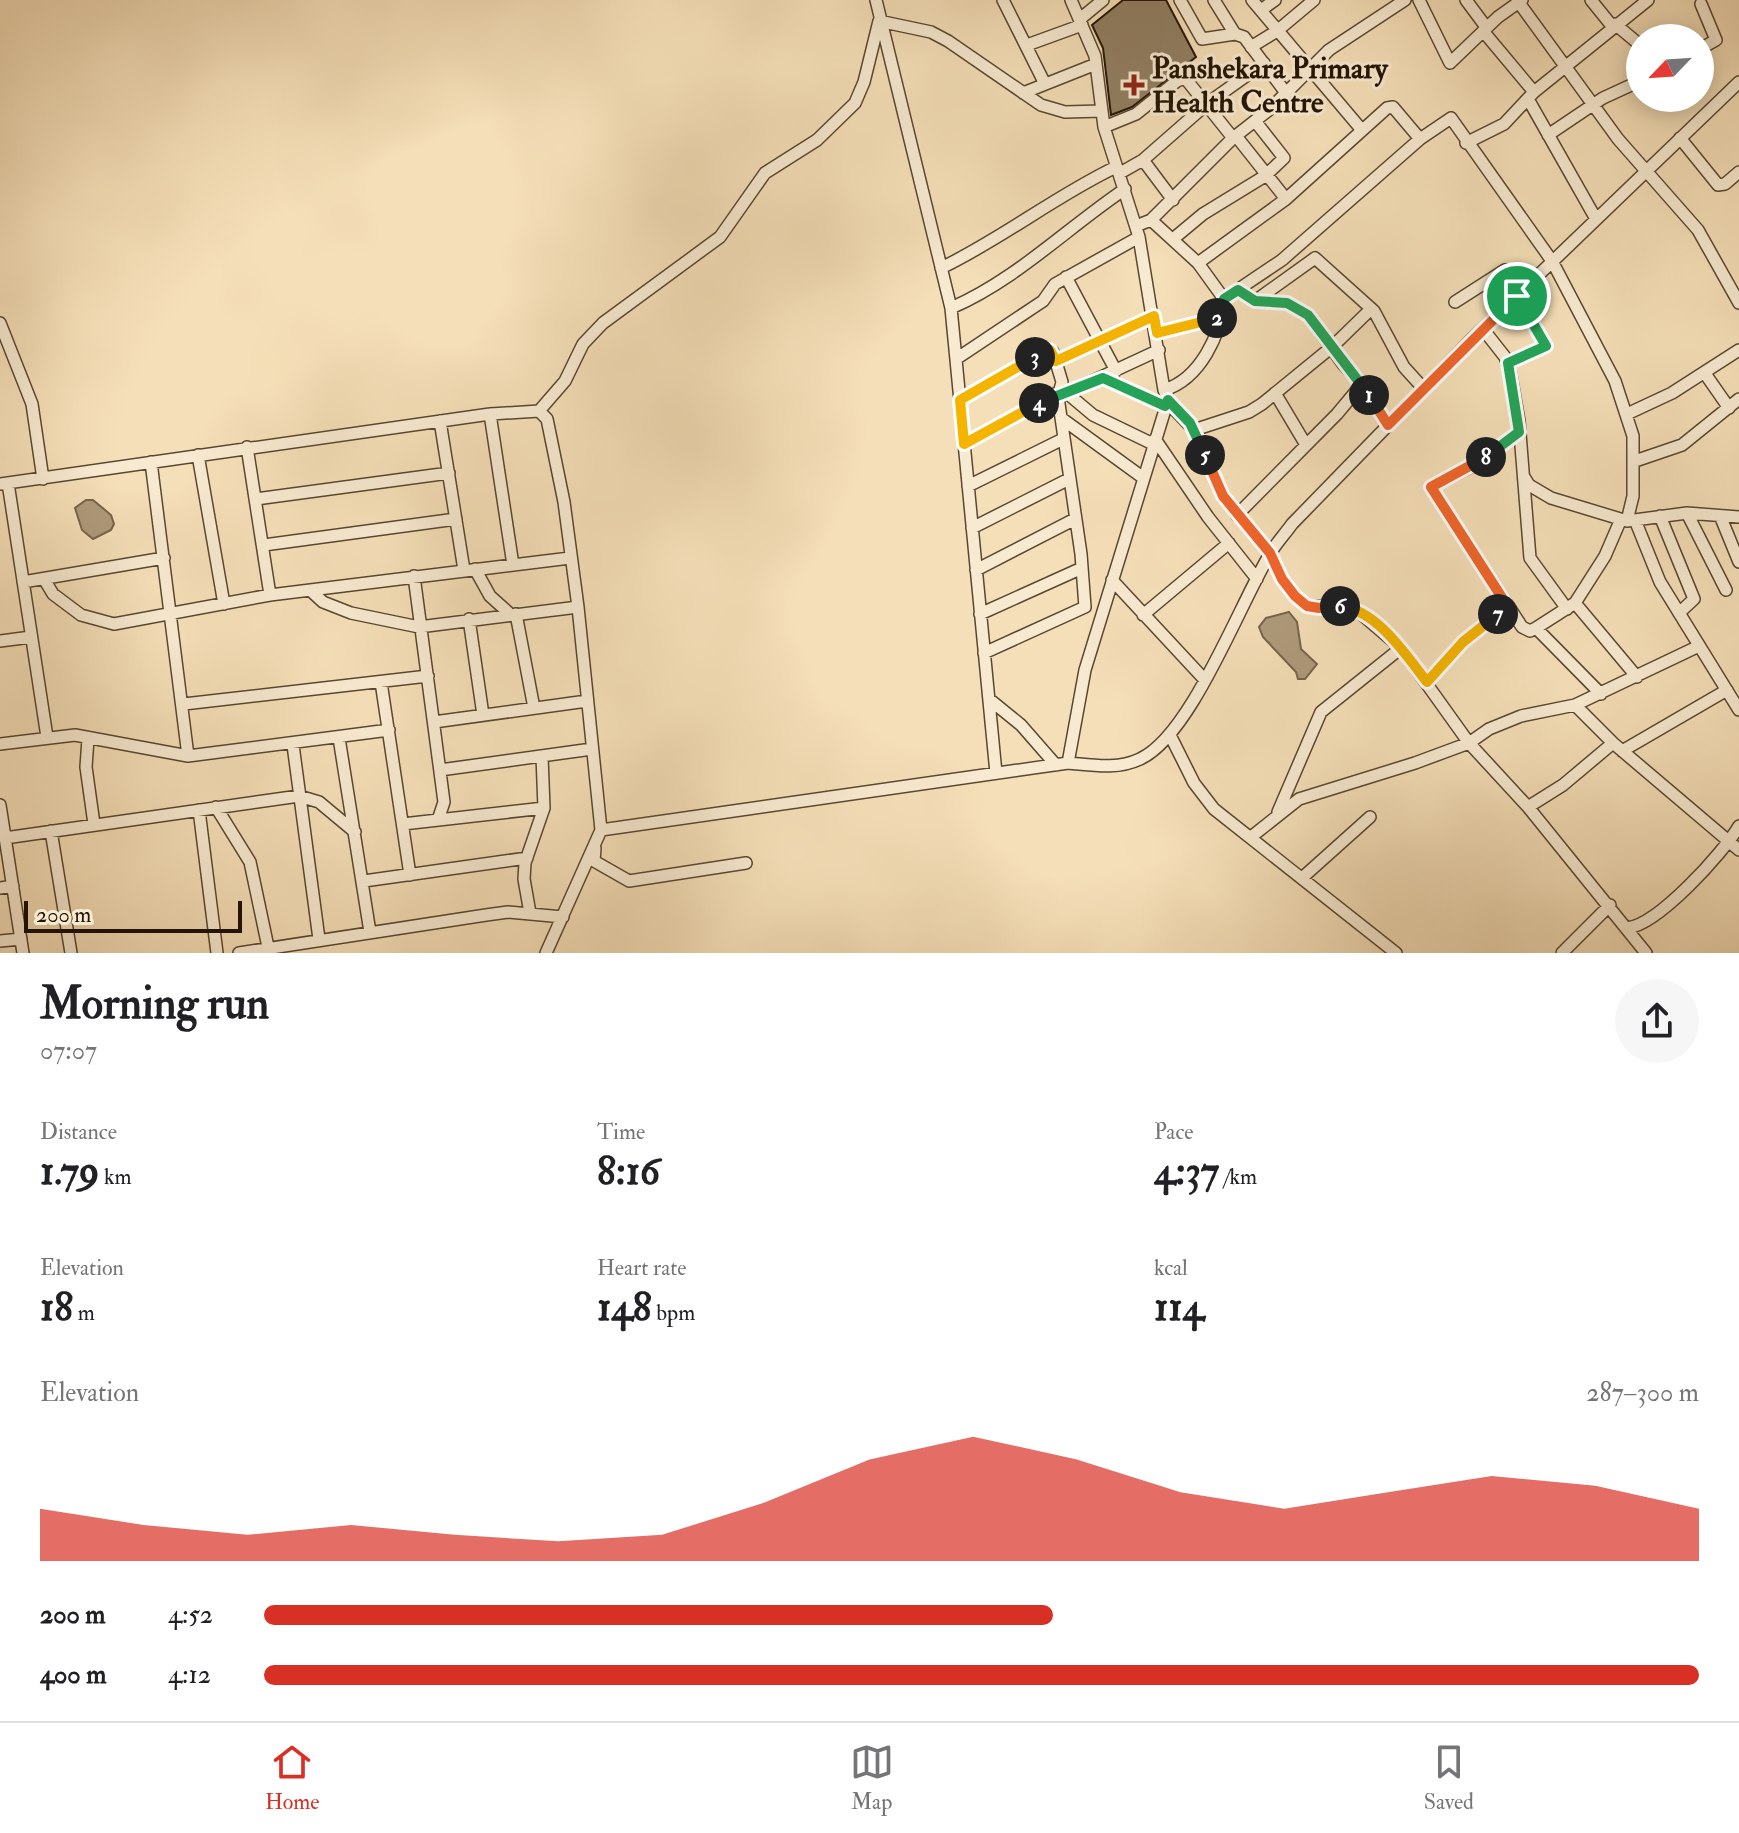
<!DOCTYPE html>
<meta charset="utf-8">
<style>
:root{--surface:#fff;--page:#f6f6f6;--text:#202124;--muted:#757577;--line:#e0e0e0;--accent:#d93025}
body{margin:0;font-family:"IM FELL Double Pica",serif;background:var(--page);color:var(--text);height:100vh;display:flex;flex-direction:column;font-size:30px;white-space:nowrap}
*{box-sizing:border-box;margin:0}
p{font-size:26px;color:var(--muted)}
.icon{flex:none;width:44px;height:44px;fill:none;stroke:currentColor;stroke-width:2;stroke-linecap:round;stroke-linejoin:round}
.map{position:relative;height:953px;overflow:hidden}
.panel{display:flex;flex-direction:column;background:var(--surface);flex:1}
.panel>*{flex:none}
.needle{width:52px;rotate:245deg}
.fabs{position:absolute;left:1626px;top:24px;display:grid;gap:16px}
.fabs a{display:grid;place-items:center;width:88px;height:88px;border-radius:50%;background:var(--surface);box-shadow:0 4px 20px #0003;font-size:40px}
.scale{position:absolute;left:24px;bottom:20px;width:218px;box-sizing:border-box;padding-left:8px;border:4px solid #231404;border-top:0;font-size:22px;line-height:28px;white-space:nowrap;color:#231404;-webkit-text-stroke:6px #f8ead1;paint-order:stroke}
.pin{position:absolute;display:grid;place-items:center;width:68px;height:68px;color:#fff;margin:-34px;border:4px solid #fff;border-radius:50%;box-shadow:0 2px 8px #0007}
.km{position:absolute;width:40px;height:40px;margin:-20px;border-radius:50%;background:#222;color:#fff;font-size:22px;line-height:40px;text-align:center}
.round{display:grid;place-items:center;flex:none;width:84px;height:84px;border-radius:42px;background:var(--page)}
.summary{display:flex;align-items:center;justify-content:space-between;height:136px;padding:0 40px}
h1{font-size:44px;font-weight:800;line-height:60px}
.metrics{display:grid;grid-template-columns:repeat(3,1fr);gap:12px;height:136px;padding:8px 40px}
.metrics div{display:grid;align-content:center}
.metrics b{font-size:40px;font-weight:800}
.metrics small{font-size:22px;font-weight:400}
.metrics p{font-size:22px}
.chart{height:224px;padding:16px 40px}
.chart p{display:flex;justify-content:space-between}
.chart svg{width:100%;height:144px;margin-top:8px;fill:var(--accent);opacity:.7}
ul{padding:0 40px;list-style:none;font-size:26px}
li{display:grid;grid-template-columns:128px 96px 1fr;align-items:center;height:60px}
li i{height:20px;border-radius:10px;background:var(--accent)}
.dock{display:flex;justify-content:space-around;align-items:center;height:112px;border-top:2px solid var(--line);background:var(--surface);font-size:22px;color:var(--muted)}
.dock a{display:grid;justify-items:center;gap:4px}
.dock .current{color:var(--accent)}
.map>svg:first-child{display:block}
</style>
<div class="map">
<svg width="1739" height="953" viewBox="0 0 1739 953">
<rect width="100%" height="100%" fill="#f5dfb8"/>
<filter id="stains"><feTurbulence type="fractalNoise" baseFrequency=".0025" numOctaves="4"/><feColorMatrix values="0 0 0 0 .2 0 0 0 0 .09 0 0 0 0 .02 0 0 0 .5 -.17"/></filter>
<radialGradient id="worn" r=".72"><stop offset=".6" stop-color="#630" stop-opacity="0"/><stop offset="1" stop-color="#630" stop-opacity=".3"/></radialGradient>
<!-- water -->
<path fill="#ae9a7b" stroke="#76644b" stroke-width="2" d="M 86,500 L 93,500 L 111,515 L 114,524 L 111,530 L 93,539 L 82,530 L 75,508 Z
M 1289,612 L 1297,622 L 1301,649 L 1317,664 L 1305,679 L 1298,679 L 1296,672 L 1263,637 L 1259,627 L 1266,618 Z"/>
<!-- building -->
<path fill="#907e62" stroke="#231404" stroke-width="2" d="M 1123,0 L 1166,0 L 1196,57 L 1132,107 L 1111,115 L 1103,48 L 1092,25 Z"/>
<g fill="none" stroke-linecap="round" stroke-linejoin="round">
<!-- minor casing -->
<g stroke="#584731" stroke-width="14">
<path id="minor" d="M 876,0 L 951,308 L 996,773
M 1003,0 L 1045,84
M 1071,0 L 1095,56 L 1104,127 L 1139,237 L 1164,390 L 1171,406 L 1194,430 L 1223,496 L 1270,553 L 1282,579 L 1295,596 L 1307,606 L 1346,607 L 1360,613 L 1401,648 L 1469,743 L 1528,807 L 1646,953
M 1180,0 L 1202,39 L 1235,34
M 1214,0 L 1235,34 L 1244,37 L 1286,93
M 1252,0 L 1361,129
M 1419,0 L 1450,63 L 1498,17 L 1522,0
M 1466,0 L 1486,27
M 1517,0 L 1618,139 L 1698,230 L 1739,303
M 1591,0 L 1612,26
M 1261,10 L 1275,0
M 1080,19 L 1103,0
M 1615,24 L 1640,45
M 1483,31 L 1534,92
M 1027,45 L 1082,25
M 1251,47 L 1277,31 L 1314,0
M 1700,49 L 1716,40 L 1701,4
M 1023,93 L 1096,64
M 1528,99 L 1596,219
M 1104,127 L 1136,114 L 1177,81 L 1185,78 L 1233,138
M 1548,135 L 1603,98 L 1640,81
M 1236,136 L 1286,199
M 1680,138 L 1718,185 L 1725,184 L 1739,172
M 1466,143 L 1504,124 L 1534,92 L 1648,0
M 1143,160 L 1173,200
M 1120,173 L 1143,160 L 1208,103 L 1264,63
M 1151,220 L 1198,263 L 1224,299 C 1221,335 1200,379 1164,390
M 1136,226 L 1151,220 L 1233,138 L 1270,109 L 1329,50 L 1405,0
M 1173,239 L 1203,214 L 1265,176 L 1284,158 L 1255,121
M 1198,263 L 1286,199 L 1387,108 L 1393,107 L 1420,139
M 941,268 C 1002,239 1055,196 1116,167
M 1066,277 L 1116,371
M 1238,290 L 1255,301 L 1287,303 L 1308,315 L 1343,364 L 1362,384 L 1388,425
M 1224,299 L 1282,260 L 1420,139 L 1451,118 L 1552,261 L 1615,381 L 1633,436 L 1633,496 L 1627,521
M 1255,301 L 1315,258 L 1374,311 L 1404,367 L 1423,388
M 1455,302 L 1505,270 L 1510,271 L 1522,291
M 951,308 C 1016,280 1067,228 1125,189
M 0,323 L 32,404 L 43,479
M 1483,329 L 1505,357 L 1510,370 L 1519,421 L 1530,558 L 1567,609
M 1157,333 L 1222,317
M 956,359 L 1043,301 L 1055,284 L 1139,237
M 1056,361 L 1154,316
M 1508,363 L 1546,346 L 1517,296
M 1706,375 L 1729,408
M 1103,378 L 1165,406
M 1275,393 L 1306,445
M 1068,394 L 1093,415 L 1153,444
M 1058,397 L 1159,350
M 960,400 L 1047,350 L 1053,352 L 1062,382 L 1058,397 L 1081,554 L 1085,607 L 984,653
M 539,411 L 565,381 L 583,344 L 603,323 L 720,237 L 765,173 L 817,140 L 855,103 L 864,82 L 879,21 L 931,32 L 948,41 L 1041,105 L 1065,112 L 1102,111
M 490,414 L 513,565
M 1627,414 L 1672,393 L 1739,350
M 1061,418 L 1142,477
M 440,421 L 464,570
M 1194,430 L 1249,412 L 1262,404 L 1333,346 L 1371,309
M 1519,432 L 1476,464 L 1431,487 L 1522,627 L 1530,631 L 1536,628 L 1575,603 L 1605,556 L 1621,519
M 1155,439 L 1208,517 L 1257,579
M 964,444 L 1057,393
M 247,447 L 270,595
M 198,455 L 224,604
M 1635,461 L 1682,445 L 1739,399
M 151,462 L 188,756
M 1524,477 L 1529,485 L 1551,498 L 1627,521 L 1687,513 L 1739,517
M 8,483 L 47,737
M 0,484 L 490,414 L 539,411 L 547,419 L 564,502 L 578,607 L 601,830
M 968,486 L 1063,439
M 256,499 L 449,473
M 1687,513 L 1726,590
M 1237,515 L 1337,414 L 1362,384
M 1660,516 L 1694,599 L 1679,613
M 1721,518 L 1739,562
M 1635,520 L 1660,582 L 1739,710
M 972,528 L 1069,479
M 264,545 L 456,519
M 475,569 L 490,596 L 510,614
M 976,570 L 1075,519
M 414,576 L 444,802 L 438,820
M 44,579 L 53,594 L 81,615 L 114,624 L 270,595 L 570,558
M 1112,580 L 1204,679
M 23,582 L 164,558
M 310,590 L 323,602 L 351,613 L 419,627 L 578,607
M 1575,603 L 1637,677
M 516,614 L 534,708
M 980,614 L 1082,568
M 1143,615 L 1229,543
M 469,619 L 483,715
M 1536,628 L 1601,694
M 0,641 L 31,637
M 381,682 L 410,875
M 1427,682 L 1463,642 L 1508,607
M 989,699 L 1021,725 L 1056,765
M 184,704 L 428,676
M 1575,705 L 1613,743 L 1739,850
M 434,722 L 587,701
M 1170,735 L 1194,783 L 1214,809 L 1396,953
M 339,738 L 370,932
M 88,739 L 86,767 L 94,824
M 0,744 L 75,735 L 188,756 L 389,730
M 293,745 L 319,939
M 1622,751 L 1727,690
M 1068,763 L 1085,670 L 1168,400
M 440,770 L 592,749
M 0,805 L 23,953
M 216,807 L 250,862 L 268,947
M 1528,807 L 1563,785 L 1613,743
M 199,810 L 217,953
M 1278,812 L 1321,712 L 1401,648
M 403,824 L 544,808
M 51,831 L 71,953
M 1251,837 L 1299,799 L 1415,763 L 1469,743 L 1489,729 L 1521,716 L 1575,705 L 1699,646
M 5,838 L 299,796 L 319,802 L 355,832
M 595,848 L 594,861 L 629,881 L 746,863
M 1302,878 L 1370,817
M 364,881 L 527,858
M 0,888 L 13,886
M 530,913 L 524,879 L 525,863 L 544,808 L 542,756
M 1627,928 C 1658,925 1723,853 1739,826
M 0,941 L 21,939
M 239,953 L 486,915 L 508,912 L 563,917
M 546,953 L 601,830 L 1068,763 C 1092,765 1117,770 1140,759 C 1191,736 1240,603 1270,554 C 1276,543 1285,534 1292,524 L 1474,337 L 1739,82
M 1562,953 L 1610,905"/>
</g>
<!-- minor -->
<use href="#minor" stroke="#f8ead1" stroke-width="11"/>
</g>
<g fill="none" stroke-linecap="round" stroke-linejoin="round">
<!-- split-1 casing -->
<g stroke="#fff" stroke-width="16">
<path id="split-1" d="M 1369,395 L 1388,425 L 1517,296"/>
</g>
<!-- split-2 casing -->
<g stroke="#fff" stroke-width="16">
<path id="split-2" d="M 1217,318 L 1222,317 L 1224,299 L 1238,290 L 1255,301 L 1287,303 L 1308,315 L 1369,395"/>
</g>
<!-- split-3 casing -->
<g stroke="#fff" stroke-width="16">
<path id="split-3" d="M 1035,357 L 1050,350 L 1056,361 L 1154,316 L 1157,333 L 1217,318"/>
</g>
<!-- split-4 casing -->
<g stroke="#fff" stroke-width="16">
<path id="split-4" d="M 1035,357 L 960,400 L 964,444 L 1039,403"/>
</g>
<!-- split-5 casing -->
<g stroke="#fff" stroke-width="16">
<path id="split-5" d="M 1039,403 L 1103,378 L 1165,406 L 1168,400 L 1190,423 L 1205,455"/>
</g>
<!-- split-6 casing -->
<g stroke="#fff" stroke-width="16">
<path id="split-6" d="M 1205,455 L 1223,496 L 1270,553 L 1282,579 L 1295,596 L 1307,606 L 1319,608 L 1340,606"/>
</g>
<!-- split-7 casing -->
<g stroke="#fff" stroke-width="16">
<path id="split-7" d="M 1340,606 C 1377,610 1406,655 1427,682 L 1463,642 L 1498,614"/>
</g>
<!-- split-8 casing -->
<g stroke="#fff" stroke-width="16">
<path id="split-8" d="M 1486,457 L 1431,487 L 1508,607 L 1498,614"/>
</g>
<!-- split-9 casing -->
<g stroke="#fff" stroke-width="16">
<path id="split-9" d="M 1486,457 L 1519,432 L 1508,363 L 1546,346 L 1517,296"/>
</g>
<!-- split-1 -->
<use href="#split-1" stroke="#f0652b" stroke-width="10"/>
<!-- split-2 -->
<use href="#split-2" stroke="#22a559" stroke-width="10"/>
<!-- split-3 -->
<use href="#split-3" stroke="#f5b400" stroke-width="10"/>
<!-- split-4 -->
<use href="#split-4" stroke="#f5b400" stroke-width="10"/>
<!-- split-5 -->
<use href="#split-5" stroke="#22a559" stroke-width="10"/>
<!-- split-6 -->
<use href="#split-6" stroke="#f0652b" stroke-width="10"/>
<!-- split-7 -->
<use href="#split-7" stroke="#f5b400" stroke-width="10"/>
<!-- split-8 -->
<use href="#split-8" stroke="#f0652b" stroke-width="10"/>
<!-- split-9 -->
<use href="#split-9" stroke="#22a559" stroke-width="10"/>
</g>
<!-- markers -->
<path fill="#8f2418" stroke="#f8ead1" stroke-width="3" d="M1130 73h8v8h8v8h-8v8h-8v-8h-8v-8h8z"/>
<g text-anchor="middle" stroke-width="6" stroke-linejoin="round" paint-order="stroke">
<!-- poi labels -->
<g font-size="30" font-weight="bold" fill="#231404" stroke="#f8ead1" text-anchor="start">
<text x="1152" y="78">Panshekara Primary<tspan x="1152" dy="34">Health Centre</tspan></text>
</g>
</g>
<rect width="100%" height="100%" filter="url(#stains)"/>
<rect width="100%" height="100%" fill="url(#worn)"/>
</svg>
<div class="fabs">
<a><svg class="needle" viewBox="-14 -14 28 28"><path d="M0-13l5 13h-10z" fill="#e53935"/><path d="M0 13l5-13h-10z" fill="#757577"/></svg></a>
</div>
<div class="scale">200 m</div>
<div class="pin" style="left:1517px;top:296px;background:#1e9e55"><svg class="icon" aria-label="arrive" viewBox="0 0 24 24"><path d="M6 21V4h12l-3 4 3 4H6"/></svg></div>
<b class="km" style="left:1369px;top:395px">1</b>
<b class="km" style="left:1217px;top:318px">2</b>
<b class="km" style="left:1035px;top:357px">3</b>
<b class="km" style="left:1039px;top:403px">4</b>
<b class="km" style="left:1205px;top:455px">5</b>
<b class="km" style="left:1340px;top:606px">6</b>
<b class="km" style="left:1498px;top:614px">7</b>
<b class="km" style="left:1486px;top:457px">8</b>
</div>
<section class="panel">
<div class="summary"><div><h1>Morning run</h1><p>07:07</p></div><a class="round"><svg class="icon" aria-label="share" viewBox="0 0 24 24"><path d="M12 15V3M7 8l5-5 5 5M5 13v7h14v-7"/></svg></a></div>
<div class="metrics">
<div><p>Distance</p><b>1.79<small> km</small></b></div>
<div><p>Time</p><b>8:16</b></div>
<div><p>Pace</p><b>4:37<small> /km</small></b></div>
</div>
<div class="metrics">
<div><p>Elevation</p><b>18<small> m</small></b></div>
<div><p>Heart rate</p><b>148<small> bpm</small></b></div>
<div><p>kcal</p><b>114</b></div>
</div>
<div class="chart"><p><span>Elevation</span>287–300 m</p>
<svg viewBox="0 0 160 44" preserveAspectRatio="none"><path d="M0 44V28L10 33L20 36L30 33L40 36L50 38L60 36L70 26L80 13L90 6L100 13L110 23L120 28L130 23L140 18L150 21L160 28V44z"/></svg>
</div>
<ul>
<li><b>200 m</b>4:52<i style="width:55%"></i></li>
<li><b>400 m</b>4:12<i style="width:100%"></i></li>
</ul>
</section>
<nav class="dock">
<a class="current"><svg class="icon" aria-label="home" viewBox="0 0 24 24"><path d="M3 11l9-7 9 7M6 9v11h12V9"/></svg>Home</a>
<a><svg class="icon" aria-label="map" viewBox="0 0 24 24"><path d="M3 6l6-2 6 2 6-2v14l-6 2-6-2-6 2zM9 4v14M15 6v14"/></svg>Map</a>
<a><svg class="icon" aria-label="saved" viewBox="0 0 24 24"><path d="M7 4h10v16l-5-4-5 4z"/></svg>Saved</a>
</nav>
